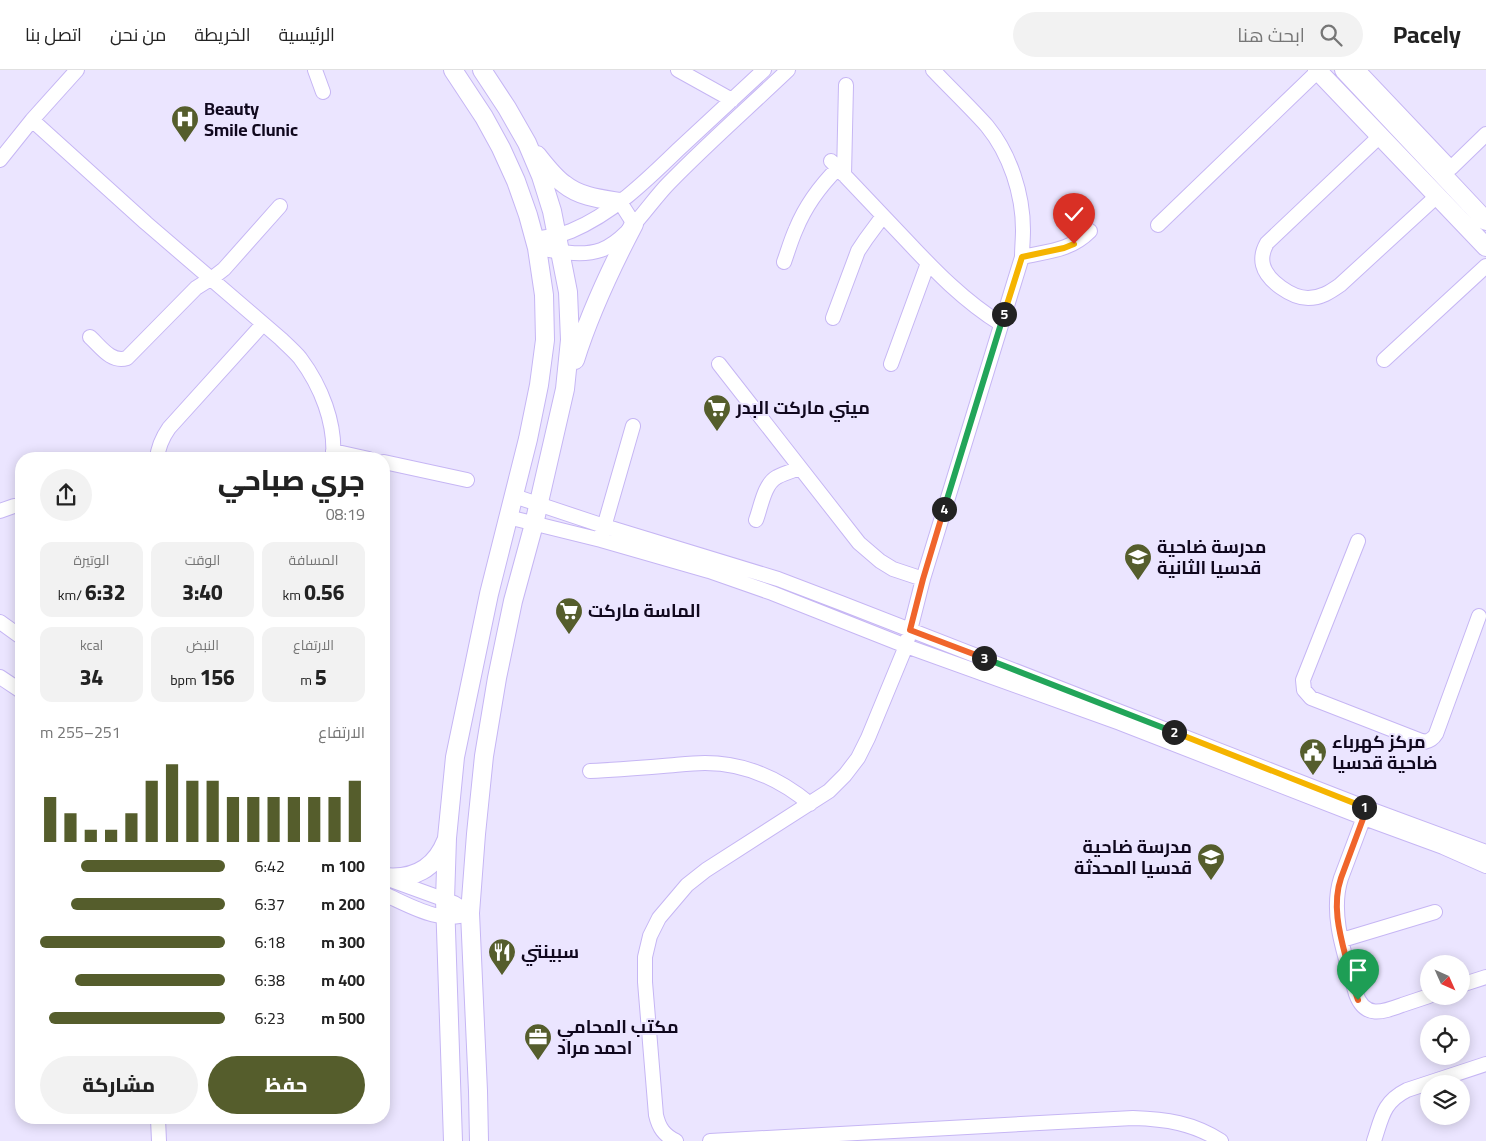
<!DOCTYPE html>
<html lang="ar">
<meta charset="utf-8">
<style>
:root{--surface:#fff;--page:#f2f2f2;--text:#222;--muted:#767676;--line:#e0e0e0;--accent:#555d2c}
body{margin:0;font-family:Georgia,Cairo,serif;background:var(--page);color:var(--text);direction:rtl;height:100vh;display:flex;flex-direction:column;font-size:19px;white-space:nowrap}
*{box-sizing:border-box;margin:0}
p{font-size:16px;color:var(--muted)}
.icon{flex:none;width:28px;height:28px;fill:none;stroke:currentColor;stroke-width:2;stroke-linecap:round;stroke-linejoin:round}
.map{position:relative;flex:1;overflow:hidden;direction:ltr}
.details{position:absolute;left:15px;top:382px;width:375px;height:672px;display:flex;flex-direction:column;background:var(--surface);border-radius:20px;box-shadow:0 2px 12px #0003;direction:rtl}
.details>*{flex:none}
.needle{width:32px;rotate:135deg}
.fabs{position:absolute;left:1420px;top:885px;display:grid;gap:10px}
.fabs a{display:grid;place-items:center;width:50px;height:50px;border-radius:50%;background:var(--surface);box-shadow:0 2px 12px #0003;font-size:25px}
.pin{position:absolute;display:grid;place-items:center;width:42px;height:42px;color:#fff;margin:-51px -21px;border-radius:50% 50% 50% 0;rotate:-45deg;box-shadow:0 0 5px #0007}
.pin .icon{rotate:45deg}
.km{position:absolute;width:25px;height:25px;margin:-12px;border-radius:50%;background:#222;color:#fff;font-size:14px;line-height:25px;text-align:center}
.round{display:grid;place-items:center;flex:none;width:52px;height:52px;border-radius:26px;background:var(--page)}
.headline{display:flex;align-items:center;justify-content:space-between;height:85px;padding:0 25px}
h1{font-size:28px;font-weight:800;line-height:38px}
.stats{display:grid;grid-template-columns:repeat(3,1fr);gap:8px;height:85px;padding:5px 25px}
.stats div{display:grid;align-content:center;border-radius:12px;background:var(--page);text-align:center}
.stats b{font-size:21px;font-weight:800}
.stats small{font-size:14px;font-weight:400}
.stats p{font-size:14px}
.chart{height:140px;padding:10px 25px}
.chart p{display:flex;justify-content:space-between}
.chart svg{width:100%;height:90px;margin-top:5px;stroke:var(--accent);stroke-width:6}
.primary-button{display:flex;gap:10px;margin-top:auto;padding:10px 25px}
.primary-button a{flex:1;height:58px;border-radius:30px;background:var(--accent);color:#fff;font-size:20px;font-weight:800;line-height:58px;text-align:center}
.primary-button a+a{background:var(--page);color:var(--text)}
ul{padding:0 25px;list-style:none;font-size:16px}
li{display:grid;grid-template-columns:80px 60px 1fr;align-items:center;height:38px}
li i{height:12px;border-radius:6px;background:var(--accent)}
header{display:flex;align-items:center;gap:30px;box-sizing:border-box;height:70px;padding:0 25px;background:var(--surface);border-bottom:1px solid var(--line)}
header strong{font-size:24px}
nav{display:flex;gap:28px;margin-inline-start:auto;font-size:18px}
.search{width:350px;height:45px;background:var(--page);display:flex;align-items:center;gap:12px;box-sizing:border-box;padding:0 18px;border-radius:28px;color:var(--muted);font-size:19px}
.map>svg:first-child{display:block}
</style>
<header>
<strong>Pacely</strong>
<div class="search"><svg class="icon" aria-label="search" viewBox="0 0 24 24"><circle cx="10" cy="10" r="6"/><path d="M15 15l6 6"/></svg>ابحث هنا</div>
<nav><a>الرئيسية</a><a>الخريطة</a><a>من نحن</a><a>اتصل بنا</a></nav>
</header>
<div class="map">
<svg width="1486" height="1071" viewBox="0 0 1486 1071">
<rect width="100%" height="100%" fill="#ebe5ff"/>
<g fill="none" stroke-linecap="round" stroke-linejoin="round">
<!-- minor casing -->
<g stroke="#c6b6f4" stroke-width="16">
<path id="minor" d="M 315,0 L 323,22
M 678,0 L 732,30
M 1358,0 L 1451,98 L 1486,64
M 32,50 L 146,153 L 281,269 C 287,275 294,281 300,288 C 321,316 336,353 333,389
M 1380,66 L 1267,173 C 1263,180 1261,187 1263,195 C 1267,211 1292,228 1308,228 C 1321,228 1330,222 1340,215 L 1437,126
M 0,90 L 32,50 L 77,0
M 831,91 C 856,117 881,144 906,170 C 935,201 964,231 1001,254
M 844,105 L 846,15
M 620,132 L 634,154
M 1158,155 L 1318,1
M 534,169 C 547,167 559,166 571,161 C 614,143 648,109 680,78 C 708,52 736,26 764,0
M 537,178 C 557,181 581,187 601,180 C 628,170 649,133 669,113 C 707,74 748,38 788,0
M 1022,187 C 1048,181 1070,181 1090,161
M 784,192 C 788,181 791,170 796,159 C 805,137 821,115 838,98
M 833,248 L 858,181 L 866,169 L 883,146
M 90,267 C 101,277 111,293 127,288 L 196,218 L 215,206 L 224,199 L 280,136
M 1384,290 L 1486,196
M 719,294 L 859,473 L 880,491 L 893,499 L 923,509
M 891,294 L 928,193
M 333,381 L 369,389
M 157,389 C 158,377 162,368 169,358 L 263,254
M 384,392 L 467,410
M 514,426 L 604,456 L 778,509 L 841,533 L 1367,738 L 1486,782
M 0,441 L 14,436 L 21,436
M 508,447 L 601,470 L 709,501 L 772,523 L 906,576 L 1120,653 L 1364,748 L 1443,777 L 1486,796
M 756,450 C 761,437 764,414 777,407 C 784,403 792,401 800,398
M 602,464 L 633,356
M 1358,471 L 1303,610 L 1304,620 L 1311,628 L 1424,672 C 1430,671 1433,669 1436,664 L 1479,546
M 0,552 L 21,567
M 0,607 L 21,621
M 590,701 C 615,700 639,698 663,696 C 677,695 691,693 705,693 C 746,693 780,709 810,734
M 1367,739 L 1341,808 C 1329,845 1346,888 1356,924 C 1365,949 1383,942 1402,935 C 1411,932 1420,929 1429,926
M 388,809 L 454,833 L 470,843
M 384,824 C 411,836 441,855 470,843
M 1342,870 L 1435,842
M 1461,915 L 1486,907
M 158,1049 L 159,1071
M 676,1071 C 664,1065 659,1058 656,1045 L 645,912 L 645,887 L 650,866 L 659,848 L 687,815 L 706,800 L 829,721 L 845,705 L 858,688 L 868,668 L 906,576 L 923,509 L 1022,187 C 1022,178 1023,169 1023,160 C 1023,124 1010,84 987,56 C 970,37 951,19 933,0
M 710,1071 L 1133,1048 C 1166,1049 1193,1053 1221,1071
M 1374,1071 C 1382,1047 1383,1032 1407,1020 L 1486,994"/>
</g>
<!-- major casing -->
<g stroke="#c6b6f4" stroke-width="20">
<path id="major" d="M 453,0 L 484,47 L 501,78 L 516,111 L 528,145 L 537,178 L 544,225 L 545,270 L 539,315 L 528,369 L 489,524 L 455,687 L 447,768 L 445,830 L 453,1071
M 1317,0 L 1486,177
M 1344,0 L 1486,151
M 537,85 C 545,95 554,107 564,114 C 580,127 601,129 620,132
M 575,290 C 590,242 611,198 634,154
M 384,807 C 413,810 435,799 446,771
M 479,1071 L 478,1021 L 470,843 L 476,764 L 484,686 L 497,608 L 513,531 L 534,454 L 565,319 L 570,270 L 568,222 L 552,141 L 541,106 L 527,73 L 507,38 L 482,0"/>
</g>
<!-- minor -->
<use href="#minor" stroke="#fff" stroke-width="14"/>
<!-- major -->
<use href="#major" stroke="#fff" stroke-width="18"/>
</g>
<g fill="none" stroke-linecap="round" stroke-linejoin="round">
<!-- split-1 casing -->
<g stroke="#fff" stroke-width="10">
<path id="split-1" d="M 1358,930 C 1354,919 1351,908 1348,896 C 1341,868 1331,837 1341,808 L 1367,738 L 1364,737"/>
</g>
<!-- split-2 casing -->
<g stroke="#fff" stroke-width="10">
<path id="split-2" d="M 1174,662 L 1364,737"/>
</g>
<!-- split-3 casing -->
<g stroke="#fff" stroke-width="10">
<path id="split-3" d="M 984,588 L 1174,662"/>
</g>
<!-- split-4 casing -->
<g stroke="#fff" stroke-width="10">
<path id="split-4" d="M 944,439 L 923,509 L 910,560 L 984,588"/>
</g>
<!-- split-5 casing -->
<g stroke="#fff" stroke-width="10">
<path id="split-5" d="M 944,439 L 1004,244"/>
</g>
<!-- split-6 casing -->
<g stroke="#fff" stroke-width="10">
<path id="split-6" d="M 1004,244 L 1022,187 L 1064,178 L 1074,174"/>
</g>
<!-- split-1 -->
<use href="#split-1" stroke="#f0652b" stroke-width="6"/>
<!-- split-2 -->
<use href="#split-2" stroke="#f5b400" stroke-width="6"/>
<!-- split-3 -->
<use href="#split-3" stroke="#22a559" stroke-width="6"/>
<!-- split-4 -->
<use href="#split-4" stroke="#f0652b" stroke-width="6"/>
<!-- split-5 -->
<use href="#split-5" stroke="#22a559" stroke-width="6"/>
<!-- split-6 -->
<use href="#split-6" stroke="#f5b400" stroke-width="6"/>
</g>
<!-- icons -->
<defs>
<g id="hospital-pin" transform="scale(1.4375)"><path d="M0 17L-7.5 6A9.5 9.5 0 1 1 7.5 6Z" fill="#555d2c" stroke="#ebe5ff"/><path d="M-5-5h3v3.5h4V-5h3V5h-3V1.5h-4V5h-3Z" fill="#fff"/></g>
<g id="supermarket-pin" transform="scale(1.4375)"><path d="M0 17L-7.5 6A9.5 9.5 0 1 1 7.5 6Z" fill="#555d2c" stroke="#ebe5ff"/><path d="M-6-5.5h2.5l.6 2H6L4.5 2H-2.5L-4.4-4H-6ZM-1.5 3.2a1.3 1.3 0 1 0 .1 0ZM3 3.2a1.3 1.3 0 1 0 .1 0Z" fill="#fff"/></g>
<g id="school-pin" transform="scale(1.4375)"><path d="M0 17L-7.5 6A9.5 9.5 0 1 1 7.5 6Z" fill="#555d2c" stroke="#ebe5ff"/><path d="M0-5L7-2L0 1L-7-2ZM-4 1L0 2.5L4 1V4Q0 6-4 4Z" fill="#fff"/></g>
<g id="civic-pin" transform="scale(1.4375)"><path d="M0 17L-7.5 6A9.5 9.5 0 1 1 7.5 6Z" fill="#555d2c" stroke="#ebe5ff"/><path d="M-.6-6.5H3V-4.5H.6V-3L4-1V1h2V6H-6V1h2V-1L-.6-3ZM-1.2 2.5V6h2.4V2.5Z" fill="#fff"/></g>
<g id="restaurant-pin" transform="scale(1.4375)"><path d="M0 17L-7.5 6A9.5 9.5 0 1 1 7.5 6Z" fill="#555d2c" stroke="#ebe5ff"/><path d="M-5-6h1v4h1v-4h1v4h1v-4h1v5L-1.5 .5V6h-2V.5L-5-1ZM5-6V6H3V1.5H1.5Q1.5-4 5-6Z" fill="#fff"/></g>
<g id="office-pin" transform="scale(1.4375)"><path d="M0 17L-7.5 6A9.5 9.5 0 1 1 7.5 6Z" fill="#555d2c" stroke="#ebe5ff"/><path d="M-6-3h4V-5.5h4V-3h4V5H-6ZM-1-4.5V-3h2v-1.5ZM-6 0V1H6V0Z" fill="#fff"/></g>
</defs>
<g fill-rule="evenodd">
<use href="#hospital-pin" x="185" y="49"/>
<use href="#supermarket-pin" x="717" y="338"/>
<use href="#school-pin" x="1138" y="487"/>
<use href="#supermarket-pin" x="569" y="541"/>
<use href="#civic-pin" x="1313" y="682"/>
<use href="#school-pin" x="1211" y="787"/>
<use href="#restaurant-pin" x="502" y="882"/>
<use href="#office-pin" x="538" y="967"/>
</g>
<g text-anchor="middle" stroke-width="4" stroke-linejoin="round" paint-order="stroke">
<!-- poi labels -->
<g font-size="18" font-weight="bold" fill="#10081e" stroke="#ebe5ff" text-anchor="start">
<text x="204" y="45">Beauty<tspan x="204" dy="21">Smile Clunic</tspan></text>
<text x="736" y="344">ميني ماركت البدر</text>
<text x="1157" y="483">مدرسة ضاحية<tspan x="1157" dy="21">قدسيا الثانية</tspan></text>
<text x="588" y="547">الماسة ماركت</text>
<text x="1332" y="678">مركز كهرباء<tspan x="1332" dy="21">ضاحية قدسيا</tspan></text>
<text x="1192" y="783" text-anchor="end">مدرسة ضاحية<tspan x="1192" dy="21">قدسيا المحدثة</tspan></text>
<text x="521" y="888">سبينتي</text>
<text x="557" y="963">مكتب المحامي<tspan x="557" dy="21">احمد مراد</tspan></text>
</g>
</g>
</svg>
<div class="fabs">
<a><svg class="needle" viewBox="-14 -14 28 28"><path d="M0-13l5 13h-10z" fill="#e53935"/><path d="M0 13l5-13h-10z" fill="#767676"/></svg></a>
<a><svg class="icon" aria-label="locate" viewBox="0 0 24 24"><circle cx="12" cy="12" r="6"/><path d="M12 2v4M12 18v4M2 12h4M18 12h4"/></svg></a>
<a><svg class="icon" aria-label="layers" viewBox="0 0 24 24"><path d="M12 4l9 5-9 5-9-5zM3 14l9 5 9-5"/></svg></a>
</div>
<div class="pin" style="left:1358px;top:930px;background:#1e9e55"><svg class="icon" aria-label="arrive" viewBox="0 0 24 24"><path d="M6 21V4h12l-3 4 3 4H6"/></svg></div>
<div class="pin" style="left:1074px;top:174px;background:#d93025"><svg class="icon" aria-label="check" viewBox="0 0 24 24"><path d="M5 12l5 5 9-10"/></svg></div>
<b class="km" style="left:1364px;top:737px">1</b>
<b class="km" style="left:1174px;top:662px">2</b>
<b class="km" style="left:984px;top:588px">3</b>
<b class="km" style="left:944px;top:439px">4</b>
<b class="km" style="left:1004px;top:244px">5</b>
<section class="details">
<div class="headline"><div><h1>جري صباحي</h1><p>08:19</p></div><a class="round"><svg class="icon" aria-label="share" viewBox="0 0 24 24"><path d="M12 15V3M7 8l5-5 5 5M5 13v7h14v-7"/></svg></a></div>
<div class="stats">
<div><p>المسافة</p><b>0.56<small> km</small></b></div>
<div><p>الوقت</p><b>3:40</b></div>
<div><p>الوتيرة</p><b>6:32<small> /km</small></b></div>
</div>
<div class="stats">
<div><p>الارتفاع</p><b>5<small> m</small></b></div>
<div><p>النبض</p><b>156<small> bpm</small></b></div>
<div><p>kcal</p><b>34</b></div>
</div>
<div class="chart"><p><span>الارتفاع</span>251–255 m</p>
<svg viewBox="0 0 160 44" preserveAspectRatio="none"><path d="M5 44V22M15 44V30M25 44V38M35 44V38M45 44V30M55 44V14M65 44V6M75 44V14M85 44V14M95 44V22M105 44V22M115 44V22M125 44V22M135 44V22M145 44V22M155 44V14"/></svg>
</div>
<ul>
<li><b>100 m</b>6:42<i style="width:78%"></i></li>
<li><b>200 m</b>6:37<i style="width:83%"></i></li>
<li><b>300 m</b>6:18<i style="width:100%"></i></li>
<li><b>400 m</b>6:38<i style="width:81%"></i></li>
<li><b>500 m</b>6:23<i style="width:95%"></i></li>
</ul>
<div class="primary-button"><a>حفظ</a><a>مشاركة</a></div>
</section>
</div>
